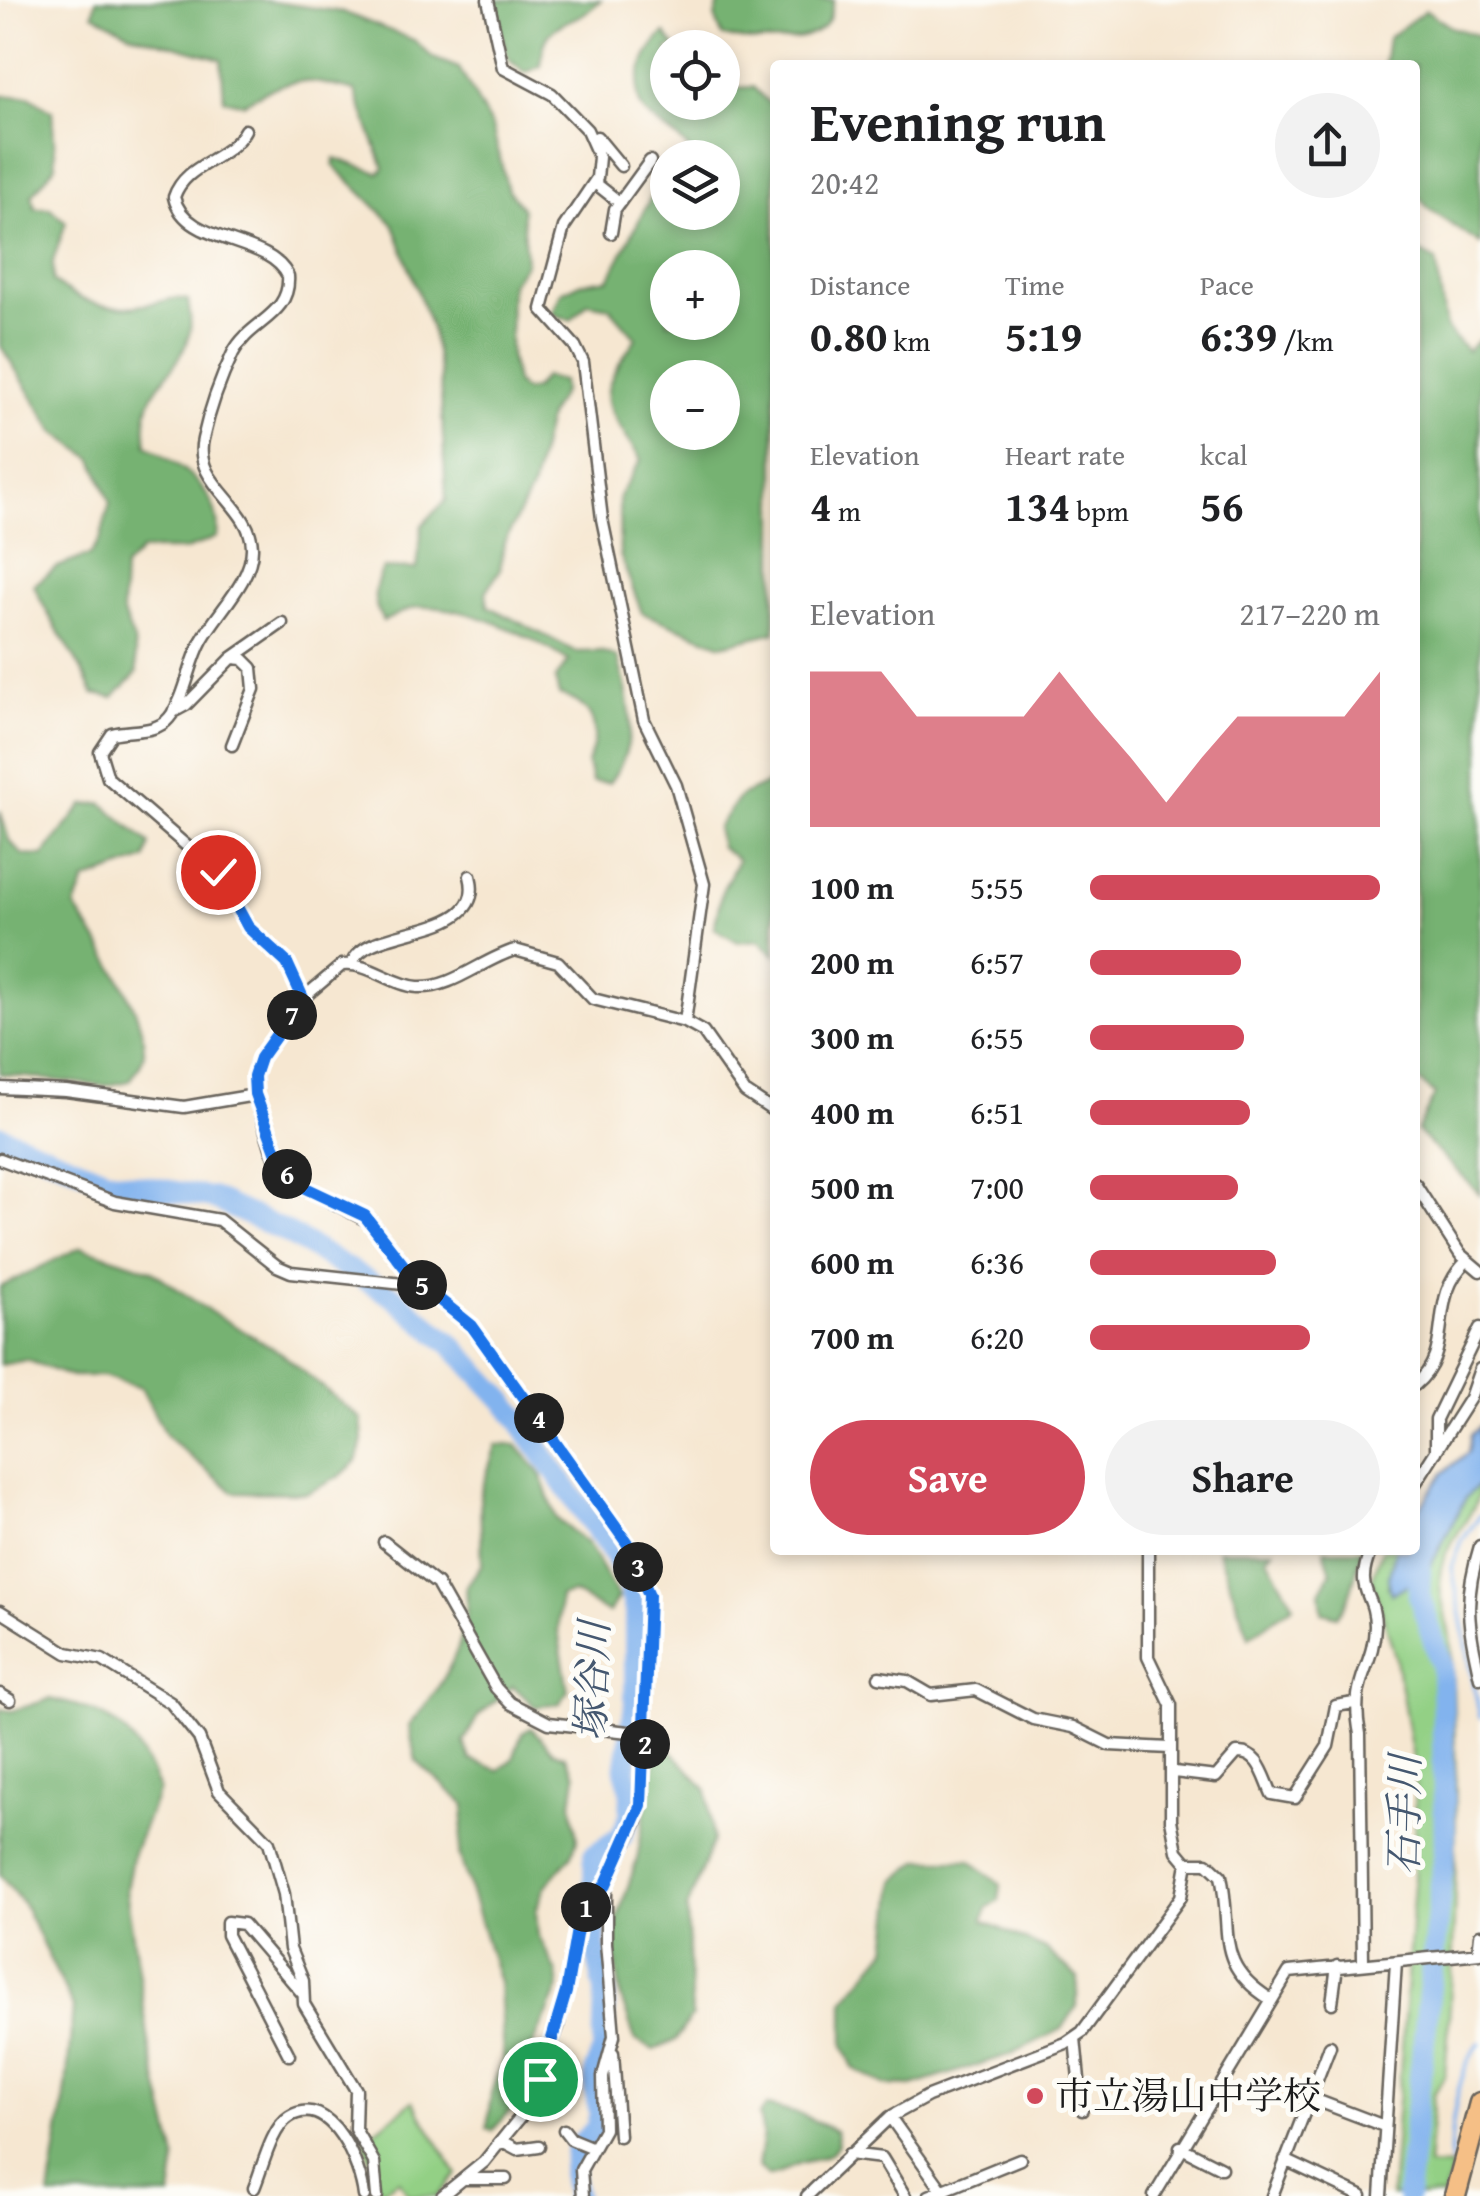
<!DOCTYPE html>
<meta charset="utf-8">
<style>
:root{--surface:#fff;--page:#f2f2f2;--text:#202124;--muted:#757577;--accent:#d1495b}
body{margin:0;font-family:"Gentium Book Plus","Noto Serif JP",serif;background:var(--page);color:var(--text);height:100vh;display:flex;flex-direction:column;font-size:38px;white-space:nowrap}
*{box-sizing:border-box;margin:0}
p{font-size:32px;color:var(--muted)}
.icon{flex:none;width:55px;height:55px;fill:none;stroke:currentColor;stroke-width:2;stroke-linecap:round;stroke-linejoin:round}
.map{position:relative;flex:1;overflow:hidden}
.side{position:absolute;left:770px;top:60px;width:650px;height:1495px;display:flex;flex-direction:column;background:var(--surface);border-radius:10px;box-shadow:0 5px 15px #0003}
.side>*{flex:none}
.buttons{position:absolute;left:650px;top:30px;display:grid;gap:20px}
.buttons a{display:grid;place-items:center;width:90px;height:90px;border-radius:50%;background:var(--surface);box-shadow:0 5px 15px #0003;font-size:50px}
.pin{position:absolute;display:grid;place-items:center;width:85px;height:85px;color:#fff;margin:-42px;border:5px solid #fff;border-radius:50%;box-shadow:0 2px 10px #0007}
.km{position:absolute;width:50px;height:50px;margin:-25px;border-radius:50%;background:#222;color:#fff;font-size:28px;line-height:50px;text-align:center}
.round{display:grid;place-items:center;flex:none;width:105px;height:105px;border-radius:52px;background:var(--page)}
.headline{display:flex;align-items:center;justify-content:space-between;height:170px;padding:0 40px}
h1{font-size:55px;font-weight:700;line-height:75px}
.metrics{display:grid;grid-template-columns:repeat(3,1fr);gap:15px;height:170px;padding:10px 40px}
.metrics div{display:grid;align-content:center}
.metrics b{font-size:42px;font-weight:700}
.metrics small{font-size:28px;font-weight:400}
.metrics p{font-size:28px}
.chart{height:280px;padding:20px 40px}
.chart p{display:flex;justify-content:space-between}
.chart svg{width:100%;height:180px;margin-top:10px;fill:var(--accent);opacity:.7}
.cta{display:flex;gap:20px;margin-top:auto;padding:20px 40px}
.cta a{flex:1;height:115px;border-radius:60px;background:var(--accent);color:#fff;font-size:40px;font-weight:700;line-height:115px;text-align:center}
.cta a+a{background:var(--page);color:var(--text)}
ul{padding:0 40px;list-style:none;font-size:32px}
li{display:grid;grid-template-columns:160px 120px 1fr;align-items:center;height:75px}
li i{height:25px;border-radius:12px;background:var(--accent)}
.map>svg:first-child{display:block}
</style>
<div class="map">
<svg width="1480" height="2196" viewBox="0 0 1480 2196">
<rect width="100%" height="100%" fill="#fdfcf7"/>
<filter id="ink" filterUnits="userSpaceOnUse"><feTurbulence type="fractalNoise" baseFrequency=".01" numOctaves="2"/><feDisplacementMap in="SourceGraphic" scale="20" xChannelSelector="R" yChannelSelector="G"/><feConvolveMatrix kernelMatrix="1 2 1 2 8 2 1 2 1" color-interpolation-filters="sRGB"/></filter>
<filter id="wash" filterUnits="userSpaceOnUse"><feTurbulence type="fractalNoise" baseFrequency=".0048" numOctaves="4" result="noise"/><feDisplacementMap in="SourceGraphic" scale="40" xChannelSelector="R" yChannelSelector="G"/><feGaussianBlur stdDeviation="2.25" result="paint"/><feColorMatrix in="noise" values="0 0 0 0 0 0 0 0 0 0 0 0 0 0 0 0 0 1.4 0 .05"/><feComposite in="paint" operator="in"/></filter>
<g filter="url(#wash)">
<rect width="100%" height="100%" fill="#f6e7d1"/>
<!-- green -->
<path fill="#93d085" stroke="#587650" stroke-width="2.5" d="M 1480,1483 C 1480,1517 1440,1541 1440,1579 C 1439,1601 1450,1624 1451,1647 C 1459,1789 1457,1933 1445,2075 L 1434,2094 L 1428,2166 L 1452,2167 L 1444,2196 L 1391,2196 L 1414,1884 L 1415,1770 L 1396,1659 L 1372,1580 L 1382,1550 L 1396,1550 L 1388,1587 L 1426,1575 L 1466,1497 Z
M 413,2101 L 457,2174 L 437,2196 L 409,2196 L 399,2180 L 380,2192 L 364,2139 Z"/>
<!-- forest -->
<path fill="#76b272" stroke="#496747" stroke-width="2.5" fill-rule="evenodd" d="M 96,0 L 260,0 L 343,12 L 414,40 L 433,58 L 459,68 L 492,127 L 508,190 L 522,207 L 526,263 L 511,284 L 510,355 L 516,383 L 524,391 L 534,389 L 544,377 L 562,381 L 563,391 L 548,417 L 533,486 L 504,543 L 500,570 L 486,592 L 488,606 L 577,652 L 600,651 L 617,657 C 632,702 640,744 609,783 L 592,782 L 587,763 C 602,731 595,704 559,695 L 555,679 L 569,661 C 529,635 469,606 420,607 C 409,607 394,617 383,621 C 371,601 373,589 383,568 L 417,569 L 422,525 L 446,500 L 440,374 L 432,331 L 394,225 L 333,165 L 335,158 L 379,173 L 384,168 L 355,91 C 302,77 290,76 243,104 L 224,99 L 221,59 L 131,34 L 93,14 Z
M 493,0 L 601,0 C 572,30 543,14 541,66 L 525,73 L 508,59 Z
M 720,0 L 834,0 C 832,6 831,17 827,23 C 809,48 748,43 722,36 L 715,17 Z
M 1426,10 L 1451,27 L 1480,36 L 1480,244 L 1429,209 L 1415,192 L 1415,65 L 1384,65 L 1388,38 Z
M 665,33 L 675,47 L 668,48 L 668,102 L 722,102 L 723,88 L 753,87 L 775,109 L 775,632 L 722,645 L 642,613 L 620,555 L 619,496 L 641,460 C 602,398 593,401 636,338 L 609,307 L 588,303 L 571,320 L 552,314 L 561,292 L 580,283 L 609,279 L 659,181 L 667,175 L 668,212 L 722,212 L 722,158 L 694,157 C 669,117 622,126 643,65 C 648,53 654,41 665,33 ZM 668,268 L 722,268 L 722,322 L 668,322 ZM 668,378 L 722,378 L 722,432 L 668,432 Z
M 0,96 L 29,96 L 52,111 L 56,165 L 32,195 L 35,208 L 50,208 L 66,222 L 53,261 L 53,281 C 80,304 114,312 149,304 C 165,301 172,296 188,300 C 189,309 192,322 190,331 C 178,383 138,379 147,445 C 181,465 223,493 217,537 L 186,550 L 142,550 L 124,568 L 122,612 L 134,641 L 137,673 L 113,698 L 93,694 C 78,655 49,624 34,585 L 57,567 L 90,555 L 100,540 L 110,502 L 93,459 L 55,432 L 0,345 Z
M 1415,250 L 1436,261 L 1446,328 L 1467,351 L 1480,339 L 1480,1194 L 1417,1131 L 1435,1094 L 1415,1078 Z
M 775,780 L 775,955 L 759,940 L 738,942 L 714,928 L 722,891 L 738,860 L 721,847 L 717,828 L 740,796 Z
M 102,803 L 150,844 L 146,859 L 85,881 L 75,907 C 99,944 145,1007 144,1052 C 144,1062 135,1072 130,1081 L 105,1086 L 0,1074 L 0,810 L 9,840 L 23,855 L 43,856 L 83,805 Z
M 81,1247 L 151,1270 L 204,1308 L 280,1352 L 361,1419 L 363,1441 L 357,1461 L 339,1477 L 307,1493 L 233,1492 L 166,1436 L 141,1388 L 103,1376 L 68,1376 L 27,1360 L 0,1365 L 0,1287 Z
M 496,1445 L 517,1445 L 541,1474 L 556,1518 L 588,1544 L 618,1597 L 609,1613 L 573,1593 L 560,1596 L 558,1631 L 568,1691 L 559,1704 L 535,1707 L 513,1686 L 478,1716 L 464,1742 L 470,1760 L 499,1770 L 513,1759 L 522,1733 L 531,1728 L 554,1752 L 565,1756 L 576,1775 L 572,1803 L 577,1840 L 572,1855 L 545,1887 L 536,1911 L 538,1934 L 557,1973 L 559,1988 L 530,2052 L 532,2076 L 524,2096 L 492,2131 L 487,2128 L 491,2093 L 503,2058 L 499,1982 L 459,1854 L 465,1805 L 416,1761 L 409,1726 C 442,1688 472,1640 466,1587 L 482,1564 L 480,1495 Z
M 1218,1550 L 1274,1550 L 1267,1557 L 1294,1605 L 1249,1637 Z
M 1324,1550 L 1363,1550 C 1352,1576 1356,1592 1337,1616 L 1322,1612 L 1320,1592 L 1331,1572 Z
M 50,1699 C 113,1712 135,1730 159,1790 L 133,1852 L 126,1890 L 150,2049 L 176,2158 L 171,2196 L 49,2196 L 66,2088 L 73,2007 L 23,1904 L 0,1875 L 0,1709 L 12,1711 Z
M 669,1748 L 707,1790 L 713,1841 L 687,1908 L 692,2016 L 676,2040 L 654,2050 L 635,2040 L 621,1998 L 612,1935 L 637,1859 L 656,1749 Z
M 920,1860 L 970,1860 L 1001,1885 L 999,1900 L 987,1908 L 984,1921 L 1047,1950 L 1078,1978 L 1077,2006 L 1062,2029 L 1009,2055 L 912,2086 L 884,2085 L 853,2068 L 844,2046 L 844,2001 L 887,1949 L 895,1881 Z
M 767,2106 L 802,2115 L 836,2131 L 838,2144 C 828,2161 817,2158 800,2163 C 787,2167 783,2175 768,2176 L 758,2167 L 763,2134 L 759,2115 Z"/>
<!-- water -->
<path fill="#82b3ee" stroke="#4f6885" stroke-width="2.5" d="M 1480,1426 L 1480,1483 L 1466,1497 L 1426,1575 L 1391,1594 L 1388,1578 L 1396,1550 L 1415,1550 L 1415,1515 L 1442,1474 L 1468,1452 L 1471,1435 Z"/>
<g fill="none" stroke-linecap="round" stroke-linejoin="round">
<!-- stream -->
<path stroke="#82b3ee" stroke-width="4" d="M 1480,1515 L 1462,1541 L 1452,1567 L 1480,1717
M 1451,2163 C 1449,2131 1458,2066 1480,2043"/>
<!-- river -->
<path stroke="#82b3ee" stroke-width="22" d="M 0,1136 L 107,1180 L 212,1198 L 286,1232 L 391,1295 L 453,1346 L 509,1406 L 612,1552 L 627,1577 L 635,1611 L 635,1705 L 625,1771 L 631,1790 L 630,1816 L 621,1837 L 594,1855 L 595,1944 L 605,1992 L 603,2051 L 595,2070 L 595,2092 L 600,2114 L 596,2129 L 577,2147 L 572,2173 L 576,2196
M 1407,2196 L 1445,1848 L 1442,1666 L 1419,1595 L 1421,1550"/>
</g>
</g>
<g filter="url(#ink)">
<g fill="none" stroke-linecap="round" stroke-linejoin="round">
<!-- street casing -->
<g stroke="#68635b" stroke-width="15">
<path id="street" d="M 488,0 L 503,68 L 552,94 L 587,130 L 599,157 L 597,178 L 564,227 L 542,309 L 575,346 L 583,362 L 602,519 L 644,720 L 676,785 L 704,884 L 685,1022
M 245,130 C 229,161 186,162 174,197 C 185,246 268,235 288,276 C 291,316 249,321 233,353 C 221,378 209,412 203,439 C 192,484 251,505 252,547 C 253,580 217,612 202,640 C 189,663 186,698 169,718 C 156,734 131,729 112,734 L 100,752 L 108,778 L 218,873 L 248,927 L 287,963 L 303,998
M 597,137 L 621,166
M 595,183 L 619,202
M 611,233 L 615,209 L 650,161
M 173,712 L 186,705 L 232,658 L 282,623
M 232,745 L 254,689 L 252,668 L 243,659 L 233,658
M 352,964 C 364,922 488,942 470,876
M 0,1088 L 66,1091 L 184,1107 L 255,1095
M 0,1159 L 115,1202 L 219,1220 L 277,1266 L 291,1272 L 422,1286
M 1415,1184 L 1460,1254 L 1480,1271
M 1415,1385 C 1457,1351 1425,1300 1467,1261
M 1436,1452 L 1436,1419 L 1480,1328
M 1415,1484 L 1470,1398 L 1480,1369
M 384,1542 L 437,1584 L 496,1688 L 510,1703 L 549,1723 L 646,1734
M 1480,1546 C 1463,1600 1468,1624 1480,1678
M 0,1611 L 67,1653 L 102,1660 L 171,1703 L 199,1738 L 219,1791 L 269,1842 L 284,1894 L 290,1949 L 303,1981 L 304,2004 L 356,2090 L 355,2129 L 374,2162 L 377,2196
M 879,1677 L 907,1681 L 931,1695 L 976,1690 L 1033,1719 L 1073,1727 L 1109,1745 L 1170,1748
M 0,1694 L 10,1700
M 1174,1772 L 1216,1777 L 1237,1753 C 1259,1751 1264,1777 1272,1794 L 1295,1798 L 1328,1746 L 1336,1706 L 1354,1703
M 1187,1863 L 1207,1863 L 1221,1876 C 1233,1933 1213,1963 1270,1999
M 1478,1953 L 1480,1935
M 1363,1961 L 1360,1734 C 1349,1678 1374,1669 1375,1626 C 1375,1591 1353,1593 1371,1550
M 1332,2003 L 1337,1966
M 1075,2038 L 1082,2110
M 613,2053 L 619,2136
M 289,2055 L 227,1935 L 227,1922 L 243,1924 L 303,1994
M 1313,2099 L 1384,2126
M 890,2117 L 944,2193
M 564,2130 L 571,2139 L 593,2148
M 502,2141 L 517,2149 L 539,2146
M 1180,2147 L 1221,2168
M 849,2154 L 882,2158 L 905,2196
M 1285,2160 L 1361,2196
M 463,2179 L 506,2179
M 254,2188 C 262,2170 271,2128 289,2117 C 331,2091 361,2166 364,2196
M 442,2196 L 484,2162 L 530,2105 L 558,2027 L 579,1919 L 606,1884 L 637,1821 L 643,1787 L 649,1595 L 627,1543 L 472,1327 L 414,1279 L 372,1223 L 299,1185 L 283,1171 L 272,1151 L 255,1095 L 256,1065 L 303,998 L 342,965 C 369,962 391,985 418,987 C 452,989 483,959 515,950 L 558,962 L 593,999 L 685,1022 L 703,1032 L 745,1092 L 775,1112
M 583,2196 L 581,2170 L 604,2129 L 603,2076 L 614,2036 L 606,1943 L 606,1885
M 807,2196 L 890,2117 L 928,2096 L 1066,2043 L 1082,2032 L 1181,1897 L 1187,1863 L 1177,1851 L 1171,1820 L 1171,1705 L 1148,1657 L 1148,1550
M 929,2196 L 1020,2159
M 1154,2196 L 1289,1972 L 1480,1953
M 1272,2196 L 1330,2046
M 1381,2196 L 1396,1962"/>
</g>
<!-- highway casing -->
<g stroke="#68635b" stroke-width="25">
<path id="highway" d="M 1455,2196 L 1480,2103"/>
</g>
<!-- street -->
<use href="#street" stroke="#fff" stroke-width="10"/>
<!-- highway -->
<use href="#highway" stroke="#f5bf86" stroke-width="20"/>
</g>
</g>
<g fill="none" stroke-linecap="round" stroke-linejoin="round" filter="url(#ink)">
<!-- route casing -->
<g stroke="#fff" stroke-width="20">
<path id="route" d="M 218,872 L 248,927 L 287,963 L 303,998 L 260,1058 L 254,1076 L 255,1094 L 283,1170 L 299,1185 L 365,1216 L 414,1279 L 472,1326 L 627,1543 L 649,1595 L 641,1805 L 606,1884 L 579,1918 L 566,1992 L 540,2079"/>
</g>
<!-- route -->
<use href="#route" stroke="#1a73e8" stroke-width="12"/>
</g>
<!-- markers -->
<circle fill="#d1495b" stroke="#fdfcf7" stroke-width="4" cx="1035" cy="2096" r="10"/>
<g text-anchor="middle" stroke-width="10" stroke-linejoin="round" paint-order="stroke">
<!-- poi labels -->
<g font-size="38" fill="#1c1c1c" stroke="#fdfcf7" text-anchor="start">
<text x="1055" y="2109">市立湯山中学校</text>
</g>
<!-- water labels -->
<g font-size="40" font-style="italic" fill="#455870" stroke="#fdfcf7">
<text transform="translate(592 1681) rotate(-88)" y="14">塚谷川</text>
<text transform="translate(1404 1815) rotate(-89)" y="14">石手川</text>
</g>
</g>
</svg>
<div class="buttons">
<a><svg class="icon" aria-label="locate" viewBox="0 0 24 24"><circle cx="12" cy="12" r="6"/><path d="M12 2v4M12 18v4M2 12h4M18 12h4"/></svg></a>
<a><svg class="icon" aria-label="layers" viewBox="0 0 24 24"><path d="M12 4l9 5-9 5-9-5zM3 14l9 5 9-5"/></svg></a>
<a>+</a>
<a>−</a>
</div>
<div class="pin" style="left:540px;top:2079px;background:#1e9e55"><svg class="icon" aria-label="arrive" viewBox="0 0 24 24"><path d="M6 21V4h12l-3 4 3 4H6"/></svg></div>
<div class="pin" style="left:218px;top:872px;background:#d93025"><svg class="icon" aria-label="check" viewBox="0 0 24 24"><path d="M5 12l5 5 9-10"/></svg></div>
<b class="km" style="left:586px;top:1907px">1</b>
<b class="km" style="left:645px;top:1744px">2</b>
<b class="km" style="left:638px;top:1567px">3</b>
<b class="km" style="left:539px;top:1418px">4</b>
<b class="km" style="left:422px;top:1285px">5</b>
<b class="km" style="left:287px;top:1174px">6</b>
<b class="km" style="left:292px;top:1015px">7</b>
<section class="side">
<div class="headline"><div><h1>Evening run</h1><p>20:42</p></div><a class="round"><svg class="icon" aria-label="share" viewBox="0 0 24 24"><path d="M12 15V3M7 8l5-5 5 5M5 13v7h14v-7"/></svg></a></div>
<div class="metrics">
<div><p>Distance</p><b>0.80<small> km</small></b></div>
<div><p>Time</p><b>5:19</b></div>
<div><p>Pace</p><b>6:39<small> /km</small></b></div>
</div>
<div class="metrics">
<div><p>Elevation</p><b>4<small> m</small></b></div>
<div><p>Heart rate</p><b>134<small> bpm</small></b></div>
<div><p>kcal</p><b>56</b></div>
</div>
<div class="chart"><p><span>Elevation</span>217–220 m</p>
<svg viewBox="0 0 160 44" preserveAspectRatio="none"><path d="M0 44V6L10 6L20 6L30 17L40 17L50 17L60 17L70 6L80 17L90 27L100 38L110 27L120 17L130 17L140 17L150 17L160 6V44z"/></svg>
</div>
<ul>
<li><b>100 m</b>5:55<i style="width:100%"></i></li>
<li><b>200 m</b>6:57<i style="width:52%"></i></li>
<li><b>300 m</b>6:55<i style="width:53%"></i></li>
<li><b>400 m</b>6:51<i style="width:55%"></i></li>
<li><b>500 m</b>7:00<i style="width:51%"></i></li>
<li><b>600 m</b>6:36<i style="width:64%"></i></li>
<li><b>700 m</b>6:20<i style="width:76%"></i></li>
</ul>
<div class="cta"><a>Save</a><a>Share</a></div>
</section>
</div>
